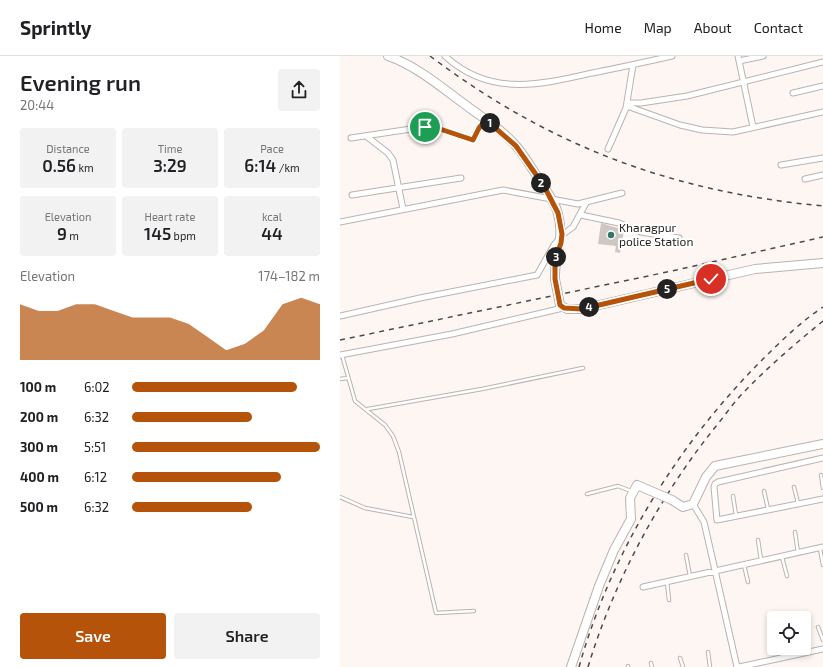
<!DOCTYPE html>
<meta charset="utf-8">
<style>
:root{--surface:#fff;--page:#f2f2f2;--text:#202124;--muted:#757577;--line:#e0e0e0;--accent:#b45309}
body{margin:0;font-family:"Exo 2",sans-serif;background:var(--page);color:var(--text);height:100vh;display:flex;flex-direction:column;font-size:15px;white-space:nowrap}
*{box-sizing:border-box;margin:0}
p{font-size:13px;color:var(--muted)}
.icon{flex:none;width:22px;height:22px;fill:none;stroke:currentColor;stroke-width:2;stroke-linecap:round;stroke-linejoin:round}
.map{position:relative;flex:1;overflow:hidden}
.side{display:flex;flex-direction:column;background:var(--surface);width:340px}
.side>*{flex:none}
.fabs{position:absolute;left:427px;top:555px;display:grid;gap:8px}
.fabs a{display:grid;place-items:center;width:44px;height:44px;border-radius:4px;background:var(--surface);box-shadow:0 2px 6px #0003;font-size:20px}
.pin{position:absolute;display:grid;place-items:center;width:34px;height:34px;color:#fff;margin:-17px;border:2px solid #fff;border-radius:50%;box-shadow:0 1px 4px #0007}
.km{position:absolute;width:20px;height:20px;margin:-10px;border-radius:50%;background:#222;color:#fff;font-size:11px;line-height:20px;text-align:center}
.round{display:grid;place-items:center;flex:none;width:42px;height:42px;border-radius:4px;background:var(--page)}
.headline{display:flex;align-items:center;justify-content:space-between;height:68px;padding:0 20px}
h1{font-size:22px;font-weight:600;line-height:30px}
.metrics{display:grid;grid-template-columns:repeat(3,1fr);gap:6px;height:68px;padding:4px 20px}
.metrics div{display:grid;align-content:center;border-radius:4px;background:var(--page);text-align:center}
.metrics b{font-size:17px;font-weight:600}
.metrics small{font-size:11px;font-weight:400}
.metrics p{font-size:11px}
.chart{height:112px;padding:8px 20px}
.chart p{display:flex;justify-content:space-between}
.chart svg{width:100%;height:72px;margin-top:4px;fill:var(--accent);opacity:.7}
.primary-button{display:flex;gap:8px;margin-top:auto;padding:8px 20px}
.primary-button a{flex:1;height:46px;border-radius:4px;background:var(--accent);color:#fff;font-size:16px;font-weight:600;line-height:46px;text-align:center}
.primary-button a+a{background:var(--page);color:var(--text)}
ul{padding:0 20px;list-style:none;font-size:13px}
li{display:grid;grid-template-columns:64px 48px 1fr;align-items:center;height:30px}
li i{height:10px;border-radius:5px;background:var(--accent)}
header{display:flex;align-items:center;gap:24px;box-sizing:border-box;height:56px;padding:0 20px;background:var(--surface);border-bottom:1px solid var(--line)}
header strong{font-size:19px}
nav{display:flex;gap:22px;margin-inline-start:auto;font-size:14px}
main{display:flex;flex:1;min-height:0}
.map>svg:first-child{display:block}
</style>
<header>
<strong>Sprintly</strong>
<nav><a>Home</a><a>Map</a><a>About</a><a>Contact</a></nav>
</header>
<main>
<section class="side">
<div class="headline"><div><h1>Evening run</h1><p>20:44</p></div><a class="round"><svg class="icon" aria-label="share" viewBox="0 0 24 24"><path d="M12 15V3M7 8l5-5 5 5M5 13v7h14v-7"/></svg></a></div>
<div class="metrics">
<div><p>Distance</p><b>0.56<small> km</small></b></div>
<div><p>Time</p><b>3:29</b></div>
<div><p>Pace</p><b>6:14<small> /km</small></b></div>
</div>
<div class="metrics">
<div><p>Elevation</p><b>9<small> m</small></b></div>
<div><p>Heart rate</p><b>145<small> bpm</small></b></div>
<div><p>kcal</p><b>44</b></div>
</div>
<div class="chart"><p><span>Elevation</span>174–182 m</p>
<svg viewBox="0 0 160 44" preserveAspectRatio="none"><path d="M0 44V10L10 14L20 14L30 10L40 10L50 14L60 18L70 18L80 18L90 22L100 30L110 38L120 34L130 26L140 10L150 6L160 10V44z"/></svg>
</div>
<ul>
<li><b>100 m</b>6:02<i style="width:88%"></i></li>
<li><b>200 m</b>6:32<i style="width:64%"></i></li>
<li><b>300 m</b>5:51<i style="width:100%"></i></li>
<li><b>400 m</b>6:12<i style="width:79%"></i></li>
<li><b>500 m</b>6:32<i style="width:64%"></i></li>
</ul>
<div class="primary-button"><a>Save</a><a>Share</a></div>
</section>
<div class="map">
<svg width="483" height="611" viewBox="0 0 483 611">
<rect width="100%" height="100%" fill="#fdf6f2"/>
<!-- building -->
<path fill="#cec7c4" d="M 261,167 L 284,174 L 280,197 L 275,196 L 276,190 L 258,188 Z"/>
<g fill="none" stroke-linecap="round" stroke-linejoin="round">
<!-- service casing -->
<g stroke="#bab3b0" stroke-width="4.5">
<path id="service" d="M 2,299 L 15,345 L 45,369 L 53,380 L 59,396 L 96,557 L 134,555
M 0,323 L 8,322
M 28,353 L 142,333 L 243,312
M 481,419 L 483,432
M 454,431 L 458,447
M 424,435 L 428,453
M 247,438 L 278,430 L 291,435
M 393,440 L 396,459
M 0,441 L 25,452 L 73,461
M 455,476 L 458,497
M 418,484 L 421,504
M 480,493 L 483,509
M 346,499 L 350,520
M 442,501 L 447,520
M 404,509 L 408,526
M 327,526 L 329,544
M 478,571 L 483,584
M 441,592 L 442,601
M 368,596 L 370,611
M 340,602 L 343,611
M 311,607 L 312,611
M 288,610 L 288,611"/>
</g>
<!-- minor casing -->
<g stroke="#bab3b0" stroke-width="7">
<path id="minor" d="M 105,0 C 149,41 200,29 252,17 C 278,12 305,6 332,0
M 398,0 L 413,71
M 399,5 L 423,0
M 453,37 L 483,30
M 288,47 L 301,47 L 347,40 L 483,6
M 287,50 L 340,69 L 362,74 L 393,76 L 483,56
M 26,80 L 48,97 L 53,104 L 63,153
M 11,82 L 91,70 L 133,84 L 139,72 L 147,64
M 268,93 L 286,52 L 293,9
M 441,109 L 483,102
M 465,123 L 483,119
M 12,139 L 121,122
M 241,159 L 279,167 L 301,176 L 339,182
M 0,166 L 163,134 L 238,148 L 282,137
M 0,260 L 80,242 L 197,219 L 214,189 L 222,179 L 233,171 L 246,147
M 0,299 L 112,278 L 223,252
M 483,402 L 378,426 L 375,428 L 374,431 L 377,464 L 483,443
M 353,448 L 364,466 L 397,611
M 303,531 L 483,491
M 399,611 L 483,593"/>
</g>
<!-- primary casing -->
<g stroke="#bab3b0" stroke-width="10">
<path id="primary" d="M 48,0 C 77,10 102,32 127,50 C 144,63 163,74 177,91 C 187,103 195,118 204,131 C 209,139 216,148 218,158 C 225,184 214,198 215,223
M 220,249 L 227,253 L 242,253 L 415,213 L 483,207
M 332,444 L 343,451 L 353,448 L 366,421 L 375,410 L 483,388
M 231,611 L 259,530 L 274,494 L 291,463 L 290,442 L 297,429 L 311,435"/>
</g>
<!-- service -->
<use href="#service" stroke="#fff" stroke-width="2.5"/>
<!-- minor -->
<use href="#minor" stroke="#fff" stroke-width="5"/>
<!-- primary -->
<use href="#primary" stroke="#fff" stroke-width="8"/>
<!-- rail -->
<path stroke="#4e4a48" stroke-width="1.5" stroke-dasharray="5 5" stroke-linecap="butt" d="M 90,0 C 211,91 333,136 483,150
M 0,284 L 332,215 L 483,181
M 239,611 C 271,497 335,393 417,309 C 437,289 459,267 483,251
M 248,611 C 274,525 320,439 377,369 C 386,358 394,346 404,336 C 429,310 456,287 483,265"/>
<!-- primary-bridge casing -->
<g stroke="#bab3b0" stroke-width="10" stroke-linecap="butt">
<path id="primary-bridge" d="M 215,223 L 220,249
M 311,435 L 332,444"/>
</g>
<!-- primary-bridge -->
<use href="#primary-bridge" stroke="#fff" stroke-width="8"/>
</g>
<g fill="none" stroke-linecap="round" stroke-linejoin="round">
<!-- route casing -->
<g stroke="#fff" stroke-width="8">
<path id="route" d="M 85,71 L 97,72 L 133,84 L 139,72 L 146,64 L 176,90 L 204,130 L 218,157 L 222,178 L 221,187 L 215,204 L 215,223 L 220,249 L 224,252 L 242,253 L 371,223"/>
</g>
<!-- route -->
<use href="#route" stroke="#b45309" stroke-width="5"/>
</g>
<!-- markers -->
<circle fill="#327669" stroke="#fff" stroke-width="1.5" cx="271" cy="179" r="4"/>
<g text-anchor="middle" stroke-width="4" stroke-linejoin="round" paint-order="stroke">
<!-- poi labels -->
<g font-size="12" fill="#221f1e" stroke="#fff" text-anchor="start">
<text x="279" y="176">Kharagpur<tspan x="279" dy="14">police Station</tspan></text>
</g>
</g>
</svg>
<div class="fabs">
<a><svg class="icon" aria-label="locate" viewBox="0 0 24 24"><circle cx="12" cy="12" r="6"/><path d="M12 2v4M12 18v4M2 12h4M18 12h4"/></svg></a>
</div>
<div class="pin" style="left:85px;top:71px;background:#1e9e55"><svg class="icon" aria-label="arrive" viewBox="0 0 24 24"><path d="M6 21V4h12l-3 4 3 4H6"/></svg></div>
<div class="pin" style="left:371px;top:223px;background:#d93025"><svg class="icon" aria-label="check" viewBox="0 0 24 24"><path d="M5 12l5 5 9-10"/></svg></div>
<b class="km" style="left:150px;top:67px">1</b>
<b class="km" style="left:201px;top:127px">2</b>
<b class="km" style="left:216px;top:201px">3</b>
<b class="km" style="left:249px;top:251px">4</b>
<b class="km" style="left:327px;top:233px">5</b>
</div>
</main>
